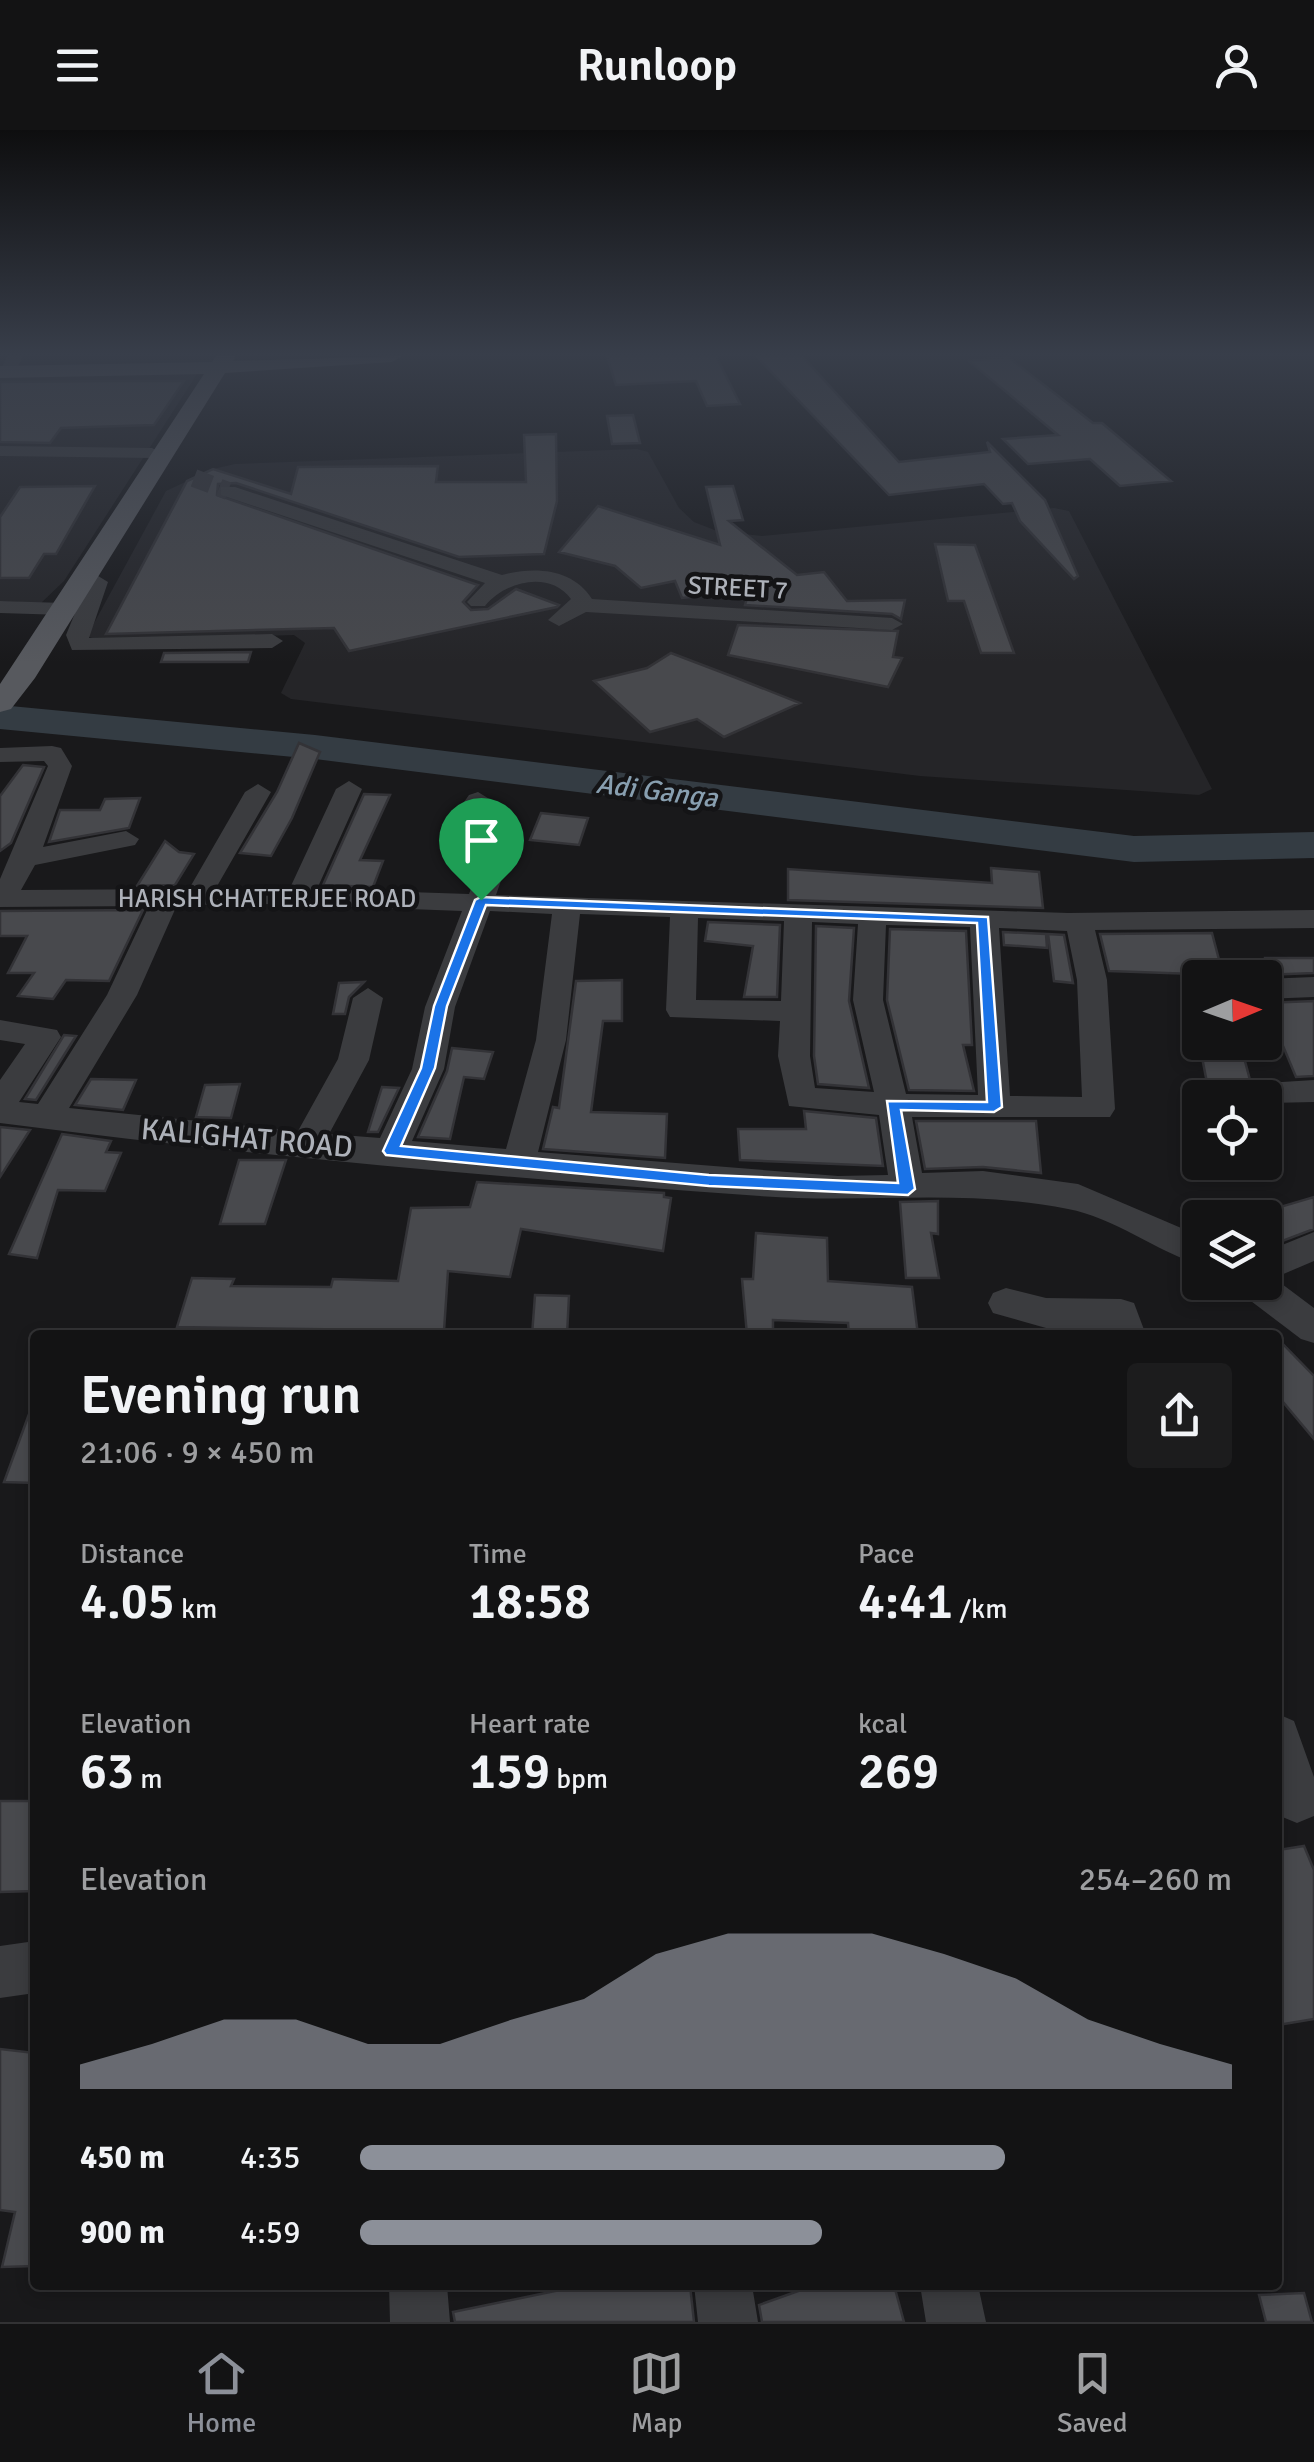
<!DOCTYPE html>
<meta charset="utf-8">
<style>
:root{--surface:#131314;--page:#1c1c1d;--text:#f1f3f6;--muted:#9d9ea0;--line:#323234;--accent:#8c9099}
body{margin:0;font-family:Signika,sans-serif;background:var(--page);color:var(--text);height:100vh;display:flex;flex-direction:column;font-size:38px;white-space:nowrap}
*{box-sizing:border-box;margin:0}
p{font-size:32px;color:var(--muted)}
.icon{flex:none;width:55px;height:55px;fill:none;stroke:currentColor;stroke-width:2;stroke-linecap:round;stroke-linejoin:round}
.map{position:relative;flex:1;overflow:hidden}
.details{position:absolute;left:30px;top:1200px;width:1252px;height:960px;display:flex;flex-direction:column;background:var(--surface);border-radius:10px;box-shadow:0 5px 15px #0003,0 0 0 2px var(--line)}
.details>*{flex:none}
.needle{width:65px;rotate:88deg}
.fabs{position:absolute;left:1182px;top:830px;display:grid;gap:20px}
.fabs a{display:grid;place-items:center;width:100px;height:100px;border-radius:10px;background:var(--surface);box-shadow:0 5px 15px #0003,0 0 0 2px var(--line);font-size:50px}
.pin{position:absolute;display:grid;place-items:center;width:85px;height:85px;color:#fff;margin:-102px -42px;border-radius:50% 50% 50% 0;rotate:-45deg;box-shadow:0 0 10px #0007}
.pin .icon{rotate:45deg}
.round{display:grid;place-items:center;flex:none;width:105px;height:105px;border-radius:10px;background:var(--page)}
.overview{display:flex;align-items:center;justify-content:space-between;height:170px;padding:0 50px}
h1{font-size:55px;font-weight:600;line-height:75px}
.metrics{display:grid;grid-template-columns:repeat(3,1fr);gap:15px;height:170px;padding:10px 50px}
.metrics div{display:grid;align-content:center}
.metrics b{font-size:50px;font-weight:600}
.metrics small{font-size:28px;font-weight:400}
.metrics p{font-size:28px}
.chart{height:280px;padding:20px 50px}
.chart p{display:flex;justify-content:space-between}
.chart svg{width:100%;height:180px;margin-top:10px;fill:var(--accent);opacity:.7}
ul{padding:0 50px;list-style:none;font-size:32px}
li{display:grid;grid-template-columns:160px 120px 1fr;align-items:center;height:75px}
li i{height:25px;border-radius:12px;background:var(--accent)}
header{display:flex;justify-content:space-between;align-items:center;height:130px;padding:0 50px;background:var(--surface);font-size:45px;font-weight:600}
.tab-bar{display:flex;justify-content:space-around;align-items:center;height:140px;border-top:2px solid var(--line);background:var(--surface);font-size:28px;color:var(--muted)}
.tab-bar a{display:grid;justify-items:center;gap:5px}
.tab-bar .selected{color:var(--accent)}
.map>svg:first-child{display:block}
</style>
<header><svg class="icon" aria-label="menu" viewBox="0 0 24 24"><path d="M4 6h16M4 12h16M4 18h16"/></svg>Runloop<svg class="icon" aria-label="person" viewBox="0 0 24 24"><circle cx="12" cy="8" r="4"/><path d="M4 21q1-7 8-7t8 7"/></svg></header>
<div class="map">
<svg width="1314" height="2192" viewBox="0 0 1314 2192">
<rect width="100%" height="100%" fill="#19191b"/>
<!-- built -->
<path fill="#252528" d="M 199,241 L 64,451 L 41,473 L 0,471 L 0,244 Z
M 637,319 L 648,322 L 679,378 L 694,392 L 717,401 L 762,406 L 1054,378 L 1069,381 L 1212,659 L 1199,665 L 920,646 L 291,569 L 281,563 L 305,513 L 294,505 L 98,511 L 87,506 L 166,361 L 213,339 L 235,334 Z"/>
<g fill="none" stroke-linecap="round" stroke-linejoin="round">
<!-- river -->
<path fill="#343c43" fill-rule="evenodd" d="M 0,575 L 315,605 L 1134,706 L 1314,702 L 1314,728 L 1134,732 L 315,629 L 0,599 Z"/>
</g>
<!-- building -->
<path fill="#48494d" stroke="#333337" stroke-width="2.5" d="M 607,226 L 716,226 L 740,274 L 707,276 L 696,251 L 616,255 Z
M 756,226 L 802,226 L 899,332 L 990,322 L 987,312 L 1045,370 L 1078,446 L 1074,449 L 1020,391 L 1012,373 L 1003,374 L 984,354 L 889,365 Z
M 1008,227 L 1093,293 L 1102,293 L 1171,351 L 1120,356 L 1090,329 L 1028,334 L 1003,309 L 1058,305 L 969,231 Z
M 117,251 L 184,251 L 154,295 L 61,298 L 50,313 L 0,312 L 0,252 Z
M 633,285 L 640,313 L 612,314 L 607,286 Z
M 556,304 L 557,371 L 544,424 L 459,427 L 236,353 L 218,354 L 217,365 L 478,455 L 463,472 L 471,480 L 488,479 L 516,459 L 559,475 L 557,477 L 349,521 L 334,498 L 106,504 L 187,351 L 213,339 L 291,364 L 298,337 L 438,336 L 436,352 L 526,352 L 524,305 Z
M 95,356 L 56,424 L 44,424 L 29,448 L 0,448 L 0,387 L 20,357 Z
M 733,356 L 743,390 L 729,391 L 797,445 L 824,442 L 847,471 L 905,470 L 901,489 L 892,484 L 745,475 L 749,461 L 682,468 L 675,451 L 641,458 L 615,436 L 559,422 L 598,376 L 720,415 L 706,357 Z
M 935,414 L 975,415 L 1014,523 L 981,523 L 964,471 L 948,471 Z
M 738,495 L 898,501 L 893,527 L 902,528 L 888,557 L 728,525 Z
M 251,522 L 248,532 L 161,532 L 164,523 Z
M 671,523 L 734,547 L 800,573 L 724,607 L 697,589 L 650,602 L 594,551 L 647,538 Z
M 299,613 L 320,622 L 292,688 L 271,726 L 240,723 L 277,662 Z
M 23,635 L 44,637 L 11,713 L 0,721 L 0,666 Z
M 364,664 L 390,665 L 360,730 L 383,731 L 373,757 L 323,755 Z
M 140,668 L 129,698 L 49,712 L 60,680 L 100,680 L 105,669 Z
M 541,683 L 588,688 L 579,715 L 530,710 Z
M 165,711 L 179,722 L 194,724 L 175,755 L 137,756 Z
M 991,738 L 1039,742 L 1043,778 L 788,770 L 788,739 L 992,753 Z
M 143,780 L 109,851 L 66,850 L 53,869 L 18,866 L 34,843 L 8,843 L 27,806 L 0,806 L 0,781 Z
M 708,792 L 780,795 L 777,867 L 744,867 L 753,816 L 705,811 Z
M 816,796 L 854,798 L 849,871 L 869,958 L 818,954 L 814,926 Z
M 890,799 L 966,801 L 972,915 L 963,915 L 974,961 L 909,960 L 887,870 Z
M 1003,802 L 1046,804 L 1047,818 L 1004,815 Z
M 1212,803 L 1223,845 L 1109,841 L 1100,804 Z
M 1048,804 L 1064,805 L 1073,853 L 1054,851 Z
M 1265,828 L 1314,828 L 1314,843 L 1265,845 Z
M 622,850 L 622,891 L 603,891 L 591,982 L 667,984 L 665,1028 L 543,1019 L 553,977 L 559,978 L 576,851 Z
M 364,852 L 349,867 L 345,884 L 333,884 L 339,853 Z
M 1314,871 L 1314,946 L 1296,947 L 1265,873 Z
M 64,905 L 76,906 L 36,970 L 25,969 Z
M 1200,917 L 1242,920 L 1250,950 L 1244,952 L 1239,965 L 1209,963 Z
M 452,918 L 493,922 L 484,949 L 464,947 L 450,1009 L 418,1007 L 447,941 Z
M 91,949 L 136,950 L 123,980 L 75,975 Z
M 240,954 L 231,988 L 196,987 L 205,955 Z
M 382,957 L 399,958 L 378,1002 L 368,1002 Z
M 804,981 L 876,988 L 883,1036 L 740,1030 L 738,999 L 806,999 Z
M 916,991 L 1036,991 L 1041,1043 L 983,1037 L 925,1039 Z
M 0,997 L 30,1000 L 0,1047 Z
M 62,1004 L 111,1011 L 106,1022 L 121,1023 L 105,1061 L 58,1060 L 37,1128 L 9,1124 Z
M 239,1030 L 286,1030 L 265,1094 L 220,1094 Z
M 477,1052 L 664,1063 L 664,1067 L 671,1068 L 663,1121 L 521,1099 L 510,1147 L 448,1141 L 444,1201 L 177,1197 L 192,1148 L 234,1149 L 231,1156 L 331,1157 L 333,1149 L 398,1151 L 411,1078 L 470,1077 Z
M 1314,1067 L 1314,1099 L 1277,1113 L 1265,1099 L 1265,1088 L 1253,1085 Z
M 938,1071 L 938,1104 L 931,1103 L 939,1148 L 906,1148 L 900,1072 Z
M 756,1103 L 827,1108 L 828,1151 L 912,1157 L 918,1205 L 849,1205 L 848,1193 L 773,1190 L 773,1205 L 747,1205 L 742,1149 L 753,1149 Z
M 535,1165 L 569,1166 L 567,1205 L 532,1205 Z
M 1278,1209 L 1314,1246 L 1314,1309 L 1278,1266 Z
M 32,1276 L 35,1353 L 4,1352 Z
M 0,1671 L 35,1671 L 35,1761 L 0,1762 Z
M 1304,1716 L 1314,1740 L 1314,1889 L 1278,1895 L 1278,1720 Z
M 0,1919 L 35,1923 L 35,2136 L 2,2137 L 15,2082 L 0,2080 Z
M 584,2155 L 690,2155 L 694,2192 L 455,2192 L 453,2182 Z
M 815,2155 L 894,2155 L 904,2192 L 762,2192 L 759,2175 Z
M 1304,2163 L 1312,2192 L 1266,2192 L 1259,2165 Z"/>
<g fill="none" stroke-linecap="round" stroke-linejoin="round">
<!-- minor-tunnel -->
<path stroke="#37373b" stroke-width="18" stroke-dasharray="18 9" stroke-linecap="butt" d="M 194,348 L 228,361"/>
<!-- minor -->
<path fill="#3b3c3f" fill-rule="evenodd" d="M 7,226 L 23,226 L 14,245 L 8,247 L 0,242 Z
M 0,316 L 152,318 L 161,323 L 152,328 L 0,326 Z
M 221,357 L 235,357 L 502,445 C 536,436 573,439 592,469 L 892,488 L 903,494 L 892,500 L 586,482 L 559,496 L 548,490 L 571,469 C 550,440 505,451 485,476 L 471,476 L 467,472 L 485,453 L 221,365 Z
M 85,438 L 108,452 L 89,508 L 272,504 L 283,511 L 272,518 L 72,520 L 66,505 L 87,454 L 75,444 Z
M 0,471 L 64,473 L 75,479 L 64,485 L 0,483 Z
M 52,616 L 61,618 L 72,636 L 43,717 L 126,701 L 139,709 L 135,715 L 35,735 L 21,760 L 189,759 L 245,662 L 258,654 L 271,662 L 216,758 L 290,758 L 336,659 L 349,651 L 362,659 L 317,759 L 469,764 L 482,728 L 446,722 L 442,703 L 469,665 L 478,662 L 491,670 L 468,710 L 507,716 L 511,722 L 496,765 L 1068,783 L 1314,780 L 1314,798 L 1095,800 L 1107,850 L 1115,979 L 1110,987 L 912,987 L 922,1043 L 983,1041 L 1078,1054 L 1200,1106 L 1200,1135 C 1156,1121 1113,1087 1068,1079 C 966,1058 863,1074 760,1066 C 507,1048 252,1026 0,993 L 0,950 L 25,914 L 0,910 L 0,890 L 57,900 L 61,907 L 19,972 L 38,974 L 107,865 L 149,776 L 0,777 L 0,749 L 48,636 L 44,631 L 0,632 L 0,618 ZM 277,774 L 462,781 L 425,877 L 412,939 L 380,1008 L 329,1004 L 369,930 L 383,868 L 368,858 L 353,868 L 338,929 L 298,1001 L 69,978 L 137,865 L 177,775 ZM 490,781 L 552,784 L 536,910 L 506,1019 L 412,1011 L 444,939 L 455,877 ZM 580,784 L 670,787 L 666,880 L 670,887 L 780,891 L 778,926 L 789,976 L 879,985 L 888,1045 L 838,1046 L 538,1022 L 566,910 ZM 698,788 L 784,791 L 781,871 L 696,870 ZM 812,792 L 858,794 L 853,870 L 874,962 L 815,958 L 810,926 ZM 886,795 L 970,797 L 978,965 L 906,964 L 883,870 ZM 999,798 L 1067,801 L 1077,850 L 1082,967 L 1010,966 Z
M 1314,847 L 1314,867 L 1265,869 L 1265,849 Z
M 1314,950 L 1314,972 L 1265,973 L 1265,968 L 1245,968 L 1242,962 L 1247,954 Z
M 1314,1102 L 1314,1131 L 1274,1148 L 1314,1178 L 1314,1213 L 1301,1209 L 1239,1162 L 1234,1152 L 1265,1152 L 1265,1122 Z
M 1006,1158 L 1046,1168 L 1121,1169 L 1134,1173 L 1146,1205 L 1046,1198 L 993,1183 L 988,1173 L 993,1163 Z
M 1278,1584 L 1294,1591 L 1314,1647 L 1314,1686 L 1297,1693 L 1280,1686 L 1278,1680 Z
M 35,1811 L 35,1863 L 0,1868 L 0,1816 Z
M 389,2155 L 447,2155 L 450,2192 L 390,2192 Z
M 694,2155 L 752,2155 L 758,2192 L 698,2192 Z
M 920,2155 L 978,2155 L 986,2192 L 926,2192 Z"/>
<!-- major -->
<path fill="#57595e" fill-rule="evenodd" d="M 216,226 L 236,226 L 233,231 L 402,226 L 392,232 L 225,243 L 35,548 L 11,579 L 0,582 L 0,554 L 204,244 L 0,248 L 0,236 L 212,232 Z"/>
</g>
<!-- sky -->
<linearGradient id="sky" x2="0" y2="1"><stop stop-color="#0e0e0f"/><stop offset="0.42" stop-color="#383e4a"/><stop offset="1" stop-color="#383e4a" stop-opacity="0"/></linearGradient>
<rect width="1314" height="533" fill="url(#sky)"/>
<!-- route -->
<path fill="#1a73e8" stroke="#fff" stroke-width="2.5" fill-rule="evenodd" d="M 481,767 L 988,787 L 1002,977 L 994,982 L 901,980 L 915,1059 L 908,1065 L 709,1056 L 386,1025 L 383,1021 L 421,938 L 434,876 L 475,770 ZM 486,775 L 977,793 L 987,972 L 887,971 L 898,1053 L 709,1045 L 401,1016 L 435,938 L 447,876 Z"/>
<g text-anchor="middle" stroke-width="9" stroke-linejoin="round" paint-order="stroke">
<!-- far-street labels -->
<g font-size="25" fill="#adb1b9" stroke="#141416">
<text transform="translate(738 457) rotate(3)" y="9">STREET 7</text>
<text x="267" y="777">HARISH CHATTERJEE ROAD</text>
</g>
<!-- far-water labels -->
<g font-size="28" font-style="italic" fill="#889fb0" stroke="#141416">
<text transform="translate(657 660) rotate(7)" y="10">Adi Ganga</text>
</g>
<!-- street labels -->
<g font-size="30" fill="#adb1b9" stroke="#141416">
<text transform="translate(247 1008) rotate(5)" y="10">KALIGHAT ROAD</text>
</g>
</g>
</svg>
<div class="fabs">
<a><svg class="needle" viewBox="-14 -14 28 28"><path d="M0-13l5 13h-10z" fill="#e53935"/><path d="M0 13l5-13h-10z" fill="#9d9ea0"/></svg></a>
<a><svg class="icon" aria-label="locate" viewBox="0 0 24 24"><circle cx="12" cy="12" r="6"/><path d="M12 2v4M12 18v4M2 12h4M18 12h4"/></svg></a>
<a><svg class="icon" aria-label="layers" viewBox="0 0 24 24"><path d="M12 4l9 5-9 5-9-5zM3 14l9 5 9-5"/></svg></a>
</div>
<div class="pin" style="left:481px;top:770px;background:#1e9e55"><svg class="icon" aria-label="arrive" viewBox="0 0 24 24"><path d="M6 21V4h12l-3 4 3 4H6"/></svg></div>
<section class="details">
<div class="overview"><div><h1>Evening run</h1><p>21:06 · 9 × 450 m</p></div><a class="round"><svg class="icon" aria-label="share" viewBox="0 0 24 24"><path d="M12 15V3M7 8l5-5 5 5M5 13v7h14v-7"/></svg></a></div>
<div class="metrics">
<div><p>Distance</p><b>4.05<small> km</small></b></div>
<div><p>Time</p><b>18:58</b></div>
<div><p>Pace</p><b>4:41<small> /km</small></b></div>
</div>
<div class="metrics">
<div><p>Elevation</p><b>63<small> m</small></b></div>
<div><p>Heart rate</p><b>159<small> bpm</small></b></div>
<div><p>kcal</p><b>269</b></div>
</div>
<div class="chart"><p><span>Elevation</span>254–260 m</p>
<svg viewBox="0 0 160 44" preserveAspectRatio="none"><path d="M0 44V38L10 33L20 27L30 27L40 33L50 33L60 27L70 22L80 11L90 6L100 6L110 6L120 11L130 17L140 27L150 33L160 38V44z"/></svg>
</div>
<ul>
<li><b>450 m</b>4:35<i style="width:74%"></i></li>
<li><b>900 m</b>4:59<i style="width:53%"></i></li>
</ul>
</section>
</div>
<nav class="tab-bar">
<a class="selected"><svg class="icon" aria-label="home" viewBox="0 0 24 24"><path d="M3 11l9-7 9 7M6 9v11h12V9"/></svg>Home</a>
<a><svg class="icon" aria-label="map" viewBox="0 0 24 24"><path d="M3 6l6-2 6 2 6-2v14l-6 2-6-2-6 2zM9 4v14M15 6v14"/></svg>Map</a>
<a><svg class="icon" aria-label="saved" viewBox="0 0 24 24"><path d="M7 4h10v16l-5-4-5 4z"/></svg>Saved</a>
</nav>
